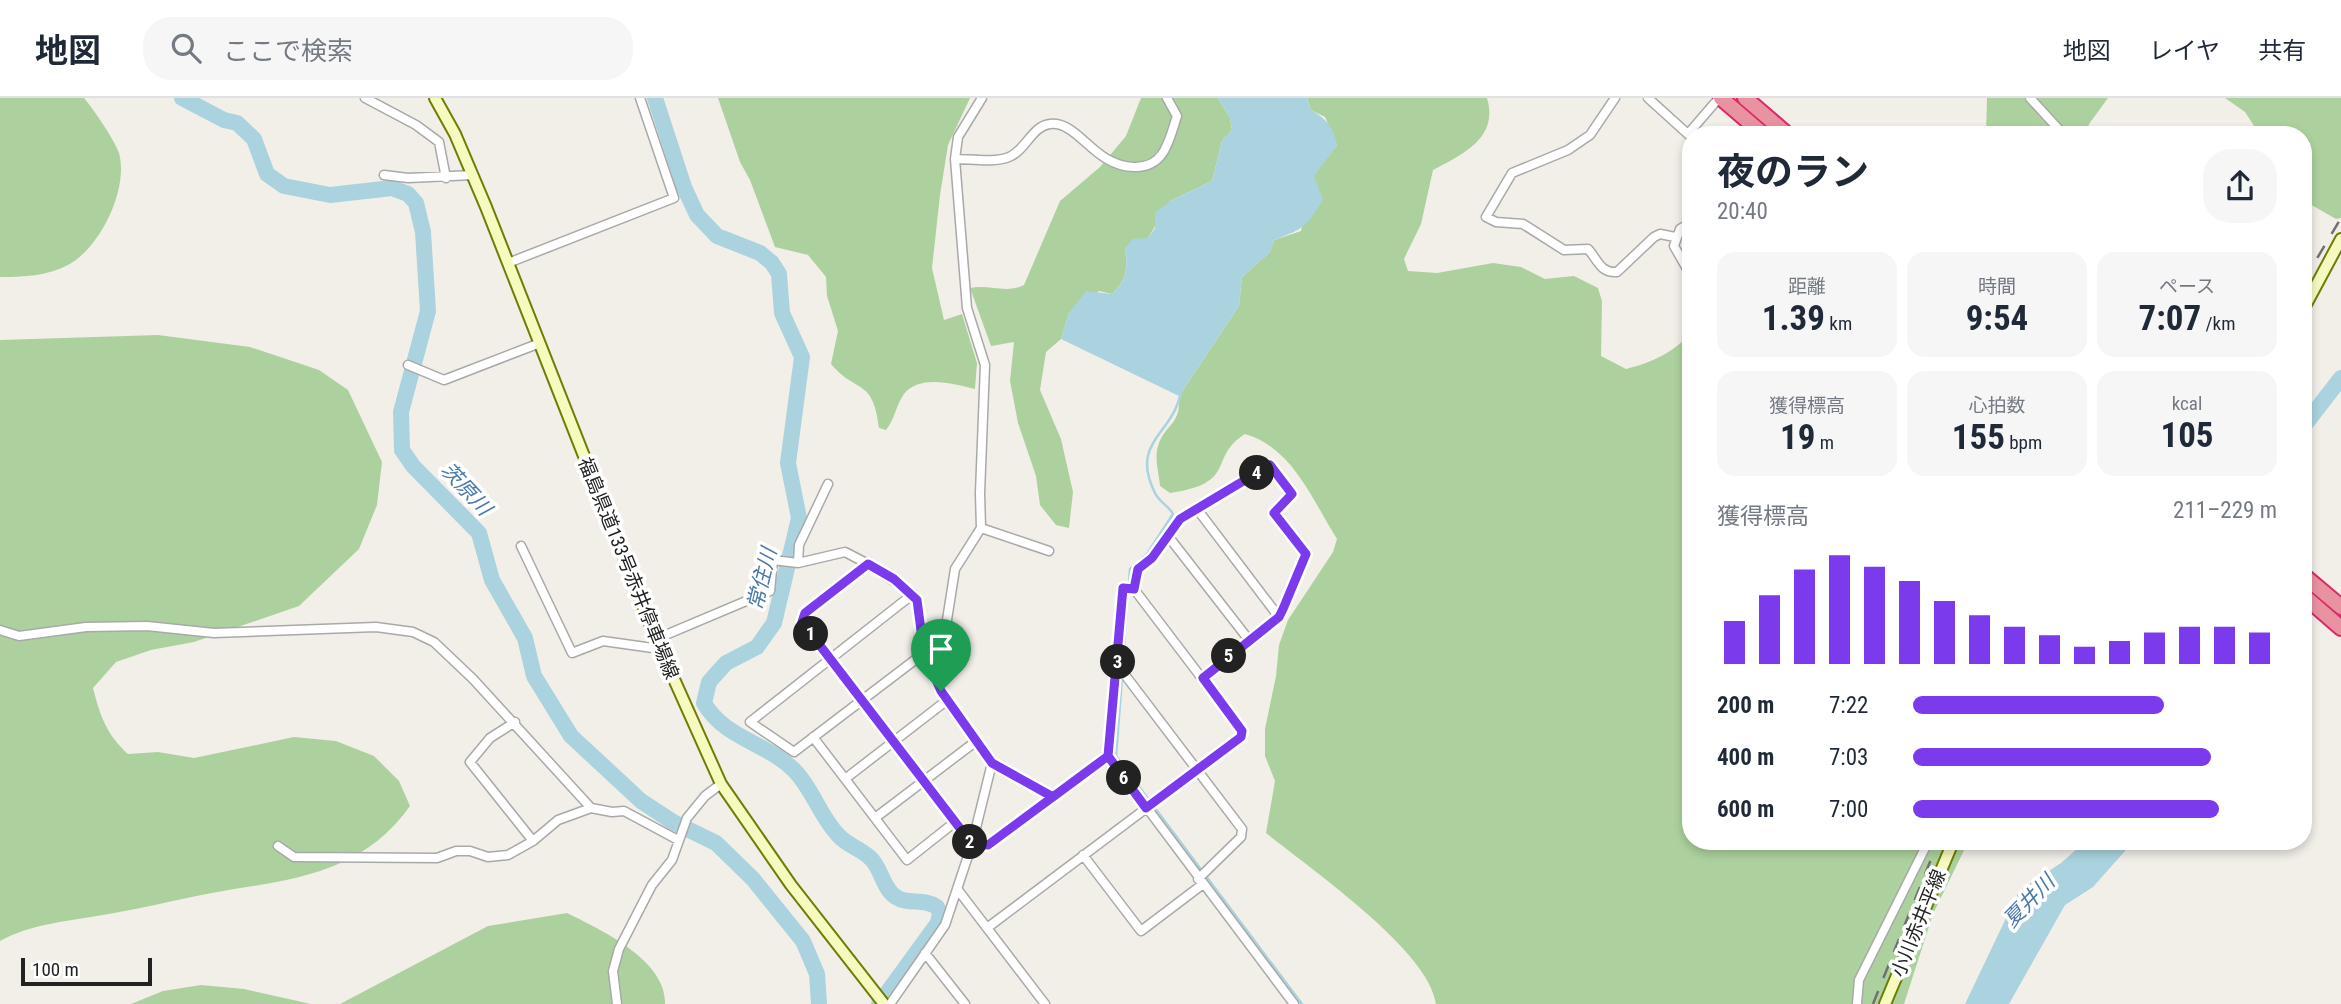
<!DOCTYPE html>
<html lang="ja">
<meta charset="utf-8">
<style>
:root{--surface:#fff;--page:#f6f6f7;--text:#1f2937;--muted:#747a83;--line:#e0e1e3;--accent:#7c3aed}
body{margin:0;font-family:"Roboto Condensed","Noto Sans JP",sans-serif;background:var(--page);color:var(--text);height:100vh;display:flex;flex-direction:column;font-size:26px;white-space:nowrap}
*{box-sizing:border-box;margin:0}
p{font-size:23px;color:var(--muted)}
.icon{flex:none;width:38px;height:38px;fill:none;stroke:currentColor;stroke-width:2;stroke-linecap:round;stroke-linejoin:round}
.map{position:relative;flex:1;overflow:hidden}
.panel{position:absolute;left:1682px;top:28px;width:630px;height:724px;display:flex;flex-direction:column;background:var(--surface);border-radius:28px;box-shadow:0 4px 10px #0003}
.panel>*{flex:none}
.scale{position:absolute;left:21px;bottom:18px;width:131px;box-sizing:border-box;padding-left:7px;border:4px solid #222;border-top:0;font-size:19px;line-height:24px;white-space:nowrap;color:#222;-webkit-text-stroke:5px #fff;paint-order:stroke}
.pin{position:absolute;display:grid;place-items:center;width:60px;height:60px;color:#fff;margin:-72px -30px;border-radius:50% 50% 50% 0;rotate:-45deg;box-shadow:0 0 7px #0007}
.pin .icon{rotate:45deg}
.km{position:absolute;width:35px;height:35px;margin:-18px;border-radius:50%;background:#222;color:#fff;font-size:19px;line-height:35px;text-align:center}
.round{display:grid;place-items:center;flex:none;width:74px;height:74px;border-radius:28px;background:var(--page)}
.overview{display:flex;align-items:center;justify-content:space-between;height:119px;padding:0 35px}
h1{font-size:38px;font-weight:700;line-height:52px}
.figures{display:grid;grid-template-columns:repeat(3,1fr);gap:10px;height:119px;padding:7px 35px}
.figures div{display:grid;align-content:center;border-radius:18px;background:var(--page);text-align:center}
.figures b{font-size:35px;font-weight:700}
.figures small{font-size:19px;font-weight:400}
.figures p{font-size:19px}
.chart{height:196px;padding:14px 35px}
.chart p{display:flex;justify-content:space-between}
.chart svg{width:100%;height:126px;margin-top:7px;stroke:var(--accent);stroke-width:6}
ul{padding:0 35px;list-style:none;font-size:23px}
li{display:grid;grid-template-columns:112px 84px 1fr;align-items:center;height:52px}
li i{height:18px;border-radius:9px;background:var(--accent)}
header{display:flex;align-items:center;gap:42px;box-sizing:border-box;height:98px;padding:0 35px;background:var(--surface);border-bottom:2px solid var(--line)}
header strong{font-size:33px}
nav{display:flex;gap:38px;margin-inline-start:auto;font-size:24px}
.search{width:490px;height:63px;background:var(--page);display:flex;align-items:center;gap:18px;box-sizing:border-box;padding:0 24px;border-radius:28px;color:var(--muted);font-size:26px}
.map>svg:first-child{display:block}
</style>
<header>
<strong>地図</strong>
<div class="search"><svg class="icon" aria-label="search" viewBox="0 0 24 24"><circle cx="10" cy="10" r="6"/><path d="M15 15l6 6"/></svg>ここで検索</div>
<nav><a>地図</a><a>レイヤ</a><a>共有</a></nav>
</header>
<div class="map">
<svg width="2341" height="906" viewBox="0 0 2341 906">
<rect width="100%" height="100%" fill="#f2efe9"/>
<!-- forest -->
<path fill="#add19e" d="M 0,0 L 84,0 C 94,12 114,41 119,55 C 129,91 100,150 68,167 C 47,178 23,179 0,179 Z
M 718,0 L 970,0 L 948,47 L 940,97 L 932,170 L 944,222 L 962,216 L 977,265 L 975,291 C 954,286 920,276 904,296 C 896,307 895,321 886,332 L 879,330 C 873,279 856,296 831,266 L 838,233 L 827,198 L 826,179 L 808,157 L 775,149 L 750,82 L 740,64 Z
M 1141,0 L 1218,0 L 1230,20 L 1232,32 L 1222,43 L 1212,83 L 1170,103 L 1148,140 L 1125,150 C 1128,171 1127,181 1112,196 L 1099,193 L 1069,215 L 1061,241 L 1046,254 L 1040,292 L 1061,341 L 1073,394 L 1069,430 L 1056,427 L 1040,407 L 1036,378 L 1018,325 L 1010,283 L 1014,244 L 991,248 L 970,190 C 990,186 1006,196 1024,187 L 1060,103 L 1100,69 L 1126,38 Z
M 1307,0 L 1487,0 C 1499,40 1463,56 1433,72 L 1421,126 L 1404,161 L 1408,173 L 1437,175 L 1493,165 L 1521,169 L 1545,181 L 1574,178 L 1598,190 L 1602,203 L 1601,258 L 1626,271 C 1650,265 1674,255 1690,235 L 1690,744 L 1968,744 L 1933,816 L 1904,906 L 1436,906 C 1429,852 1309,770 1266,735 L 1275,683 L 1265,658 L 1265,631 L 1276,578 L 1279,547 L 1288,522 L 1333,454 L 1337,441 C 1313,403 1292,349 1245,336 C 1207,360 1239,385 1170,395 L 1160,388 C 1159,375 1154,361 1158,348 C 1165,325 1181,328 1179,298 L 1239,208 L 1242,179 L 1270,154 L 1274,142 L 1301,133 L 1313,78 L 1337,47 L 1325,19 L 1311,12 Z
M 1987,0 L 2108,0 L 2089,26 L 2087,37 L 1986,37 Z
M 2225,0 L 2341,0 L 2341,120 L 2336,121 L 2308,105 L 2303,98 L 2303,37 L 2260,37 L 2245,14 Z
M 158,237 L 250,249 L 319,272 L 348,292 L 382,364 L 377,407 L 359,451 L 299,508 L 194,544 L 151,552 L 116,564 L 93,590 C 100,618 107,637 128,656 L 158,654 L 194,660 L 294,639 L 336,643 L 374,658 L 399,683 L 410,708 C 360,778 290,781 212,795 C 174,802 136,812 97,818 C 63,824 31,826 0,843 L 0,242 Z
M 567,815 C 599,831 667,862 665,906 L 340,906 L 488,828 Z
M 201,887 L 244,891 L 311,906 L 131,906 L 163,893 Z"/>
<!-- water -->
<path fill="#aad3df" d="M 1218,0 L 1307,0 L 1311,12 C 1327,21 1333,29 1337,47 L 1314,78 L 1323,102 C 1305,130 1305,130 1274,142 L 1270,154 L 1242,179 L 1239,208 L 1179,298 L 1061,241 L 1069,215 L 1086,193 L 1112,196 C 1127,181 1128,171 1125,150 L 1133,141 L 1148,140 L 1155,130 L 1155,115 L 1170,103 L 1212,83 L 1222,43 L 1232,32 L 1230,20 Z
M 2085,744 L 2133,744 L 2093,789 L 2065,807 L 2009,906 L 1965,906 L 2019,793 L 2061,765 Z"/>
<g fill="none" stroke-linecap="round" stroke-linejoin="round">
<!-- stream -->
<path stroke="#aad3df" stroke-width="2.5" d="M 1122,573 L 1130,471 L 1147,456 L 1173,416 C 1169,408 1159,404 1155,395 C 1129,343 1174,337 1181,293
M 1122,580 L 1116,658 L 1302,906"/>
<!-- river -->
<path stroke="#aad3df" stroke-width="16" d="M 182,0 L 224,22 L 237,25 L 254,41 L 267,76 L 284,88 L 330,97 L 392,90 L 408,96 L 416,105 L 423,134 L 428,213 L 401,314 L 402,352 L 413,368 L 479,435 L 492,482 L 525,540 L 534,578 L 571,638 L 641,703 L 673,724 L 716,745 L 753,781 L 803,843 L 817,876 L 819,906
M 655,0 L 684,89 L 697,117 L 717,138 L 760,155 L 772,165 L 779,176 L 782,215 L 802,259 L 788,365 L 799,420 L 774,525 L 757,549 L 726,565 L 709,584 L 704,605 C 724,640 767,645 794,672 C 813,691 820,719 839,738 C 849,749 865,752 873,763 C 882,774 884,792 896,799 C 908,807 924,800 937,809 L 940,815 L 938,825 L 879,906
M 2303,329 L 2341,280"/>
<!-- minor casing -->
<g stroke="#a9a9a9" stroke-width="11">
<path id="minor" d="M 365,0 L 416,27 L 439,44 L 446,80
M 1615,0 L 1590,37 L 1568,52 L 1512,75 L 1486,119 L 1496,124 L 1523,126 L 1564,152 L 1588,151 C 1598,162 1600,175 1617,174 L 1654,139 L 1660,136 L 1675,139
M 1648,0 L 1690,38
M 2030,0 L 2064,37
M 1688,36 L 1719,0
M 955,61 C 971,61 994,65 1009,59 C 1026,52 1032,28 1050,26 C 1079,23 1093,68 1134,69 C 1165,70 1169,42 1177,18 L 1167,0
M 384,77 L 408,80 L 473,77
M 1690,125 L 1680,131 L 1674,148 L 1690,176
M 508,165 L 674,100 L 640,0
M 408,267 L 444,282 L 540,245
M 1197,411 L 1279,519 L 1203,580
M 981,430 L 1049,453
M 1168,438 L 1249,542
M 521,448 L 572,555 L 603,543 L 660,551
M 798,465 L 799,447 L 828,386
M 913,496 L 750,624 L 794,654 L 924,555
M 0,532 L 19,538 L 86,529 L 147,528 L 214,535 L 376,529 L 413,534 L 434,544 L 473,581 L 591,710
M 656,541 L 770,493 L 773,462 L 798,465 L 845,454 L 868,466
M 1117,576 L 1125,577 L 1242,731 L 1241,739 L 1198,781
M 941,590 L 941,560 L 955,471 L 981,430 L 980,395 L 985,267 L 967,210 L 955,61 L 958,39 L 982,0
M 515,624 L 490,640 L 470,664 L 533,743
M 813,639 L 907,762 L 955,724
M 1108,658 L 1123,490 L 1134,491
M 845,681 L 946,603
M 875,720 L 975,644
M 972,746 L 802,524 L 805,515 L 868,466 L 913,496 L 917,502 L 924,555 L 946,603 L 992,665
M 972,746 L 992,665 L 1053,699
M 278,748 L 294,759 L 437,760 L 456,753 L 470,753 L 488,759 L 508,757 L 533,743 L 558,722 L 591,710 L 612,714 L 624,713 L 678,742
M 1083,757 L 1141,833 L 1203,786
M 958,792 L 1045,906
M 987,830 L 1241,639 L 1242,633 L 1134,491 L 1138,471 L 1152,460 L 1180,421 L 1270,367 L 1292,396 L 1274,415 L 1306,456 L 1279,519
M 925,855 L 965,906
M 617,906 L 613,873 L 619,851 L 652,787 L 672,762 L 687,720 L 705,698 L 721,686
M 890,906 L 945,827 L 972,746 L 987,747 L 1108,658 L 1294,906
M 1857,906 L 1859,882 L 1928,744"/>
</g>
<!-- secondary casing -->
<g stroke="#707d05" stroke-width="14">
<path id="secondary" d="M 435,0 L 455,36 L 486,109 L 656,541 L 721,686 L 791,787 L 884,906
M 2303,212 L 2341,141
M 1885,906 L 1953,744"/>
</g>
<!-- motorway casing -->
<g stroke="#dc2a67" stroke-width="18">
<path id="motorway" d="M 1721,0 L 1764,37
M 1745,0 L 1788,37
M 2303,477 L 2341,509
M 2303,497 L 2341,530"/>
</g>
<!-- minor -->
<use href="#minor" stroke="#fff" stroke-width="8"/>
<!-- secondary -->
<use href="#secondary" stroke="#f7fabf" stroke-width="10"/>
<!-- motorway -->
<use href="#motorway" stroke="#e892a2" stroke-width="14"/>
<!-- rail -->
<path stroke="#707070" stroke-width="2.5" stroke-dasharray="14 14" stroke-linecap="butt" d="M 2303,184 L 2341,120
M 1873,906 L 1938,744"/>
</g>
<g fill="none" stroke-linecap="round" stroke-linejoin="round">
<!-- route casing -->
<g stroke="#fff" stroke-width="14">
<path id="route" d="M 941,593 L 924,555 L 917,502 L 894,481 L 868,466 L 805,515 L 802,524 L 972,746 L 988,747 L 1108,658 L 1123,490 L 1134,491 L 1138,471 L 1152,460 L 1180,421 L 1270,367 L 1292,396 L 1274,415 L 1306,456 L 1283,511 L 1279,519 L 1203,580 L 1242,633 L 1241,639 L 1146,710 L 1108,658 L 1053,699 L 992,665 L 941,593"/>
</g>
<!-- route -->
<use href="#route" stroke="#7c3aed" stroke-width="9"/>
</g>
<g text-anchor="middle" stroke-width="7" stroke-linejoin="round" paint-order="stroke">
<!-- street labels -->
<g font-size="19" fill="#222" stroke="#fff">
<text transform="translate(629 470) rotate(68)" y="7">福島県道133号赤井停車場線</text>
<text transform="translate(1918 825) rotate(-68)" y="7">小川赤井平線</text>
</g>
<!-- water labels -->
<g font-size="21" font-style="italic" fill="#4a7aab" stroke="#fff">
<text transform="translate(466 391) rotate(47)" y="7">茨原川</text>
<text transform="translate(762 481) rotate(-76)" y="7">常住川</text>
<text transform="translate(2029 803) rotate(-46)" y="7">夏井川</text>
</g>
</g>
</svg>
<div class="scale">100 m</div>
<div class="pin" style="left:941px;top:593px;background:#1e9e55"><svg class="icon" aria-label="arrive" viewBox="0 0 24 24"><path d="M6 21V4h12l-3 4 3 4H6"/></svg></div>
<b class="km" style="left:811px;top:536px">1</b>
<b class="km" style="left:970px;top:744px">2</b>
<b class="km" style="left:1118px;top:564px">3</b>
<b class="km" style="left:1257px;top:375px">4</b>
<b class="km" style="left:1229px;top:558px">5</b>
<b class="km" style="left:1124px;top:680px">6</b>
<section class="panel">
<div class="overview"><div><h1>夜のラン</h1><p>20:40</p></div><a class="round"><svg class="icon" aria-label="share" viewBox="0 0 24 24"><path d="M12 15V3M7 8l5-5 5 5M5 13v7h14v-7"/></svg></a></div>
<div class="figures">
<div><p>距離</p><b>1.39<small> km</small></b></div>
<div><p>時間</p><b>9:54</b></div>
<div><p>ペース</p><b>7:07<small> /km</small></b></div>
</div>
<div class="figures">
<div><p>獲得標高</p><b>19<small> m</small></b></div>
<div><p>心拍数</p><b>155<small> bpm</small></b></div>
<div><p>kcal</p><b>105</b></div>
</div>
<div class="chart"><p><span>獲得標高</span>211–229 m</p>
<svg viewBox="0 0 160 44" preserveAspectRatio="none"><path d="M5 44V29M15 44V20M25 44V11M35 44V6M45 44V10M55 44V15M65 44V22M75 44V27M85 44V31M95 44V34M105 44V38M115 44V36M125 44V33M135 44V31M145 44V31M155 44V33"/></svg>
</div>
<ul>
<li><b>200 m</b>7:22<i style="width:69%"></i></li>
<li><b>400 m</b>7:03<i style="width:82%"></i></li>
<li><b>600 m</b>7:00<i style="width:84%"></i></li>
</ul>
</section>
</div>
